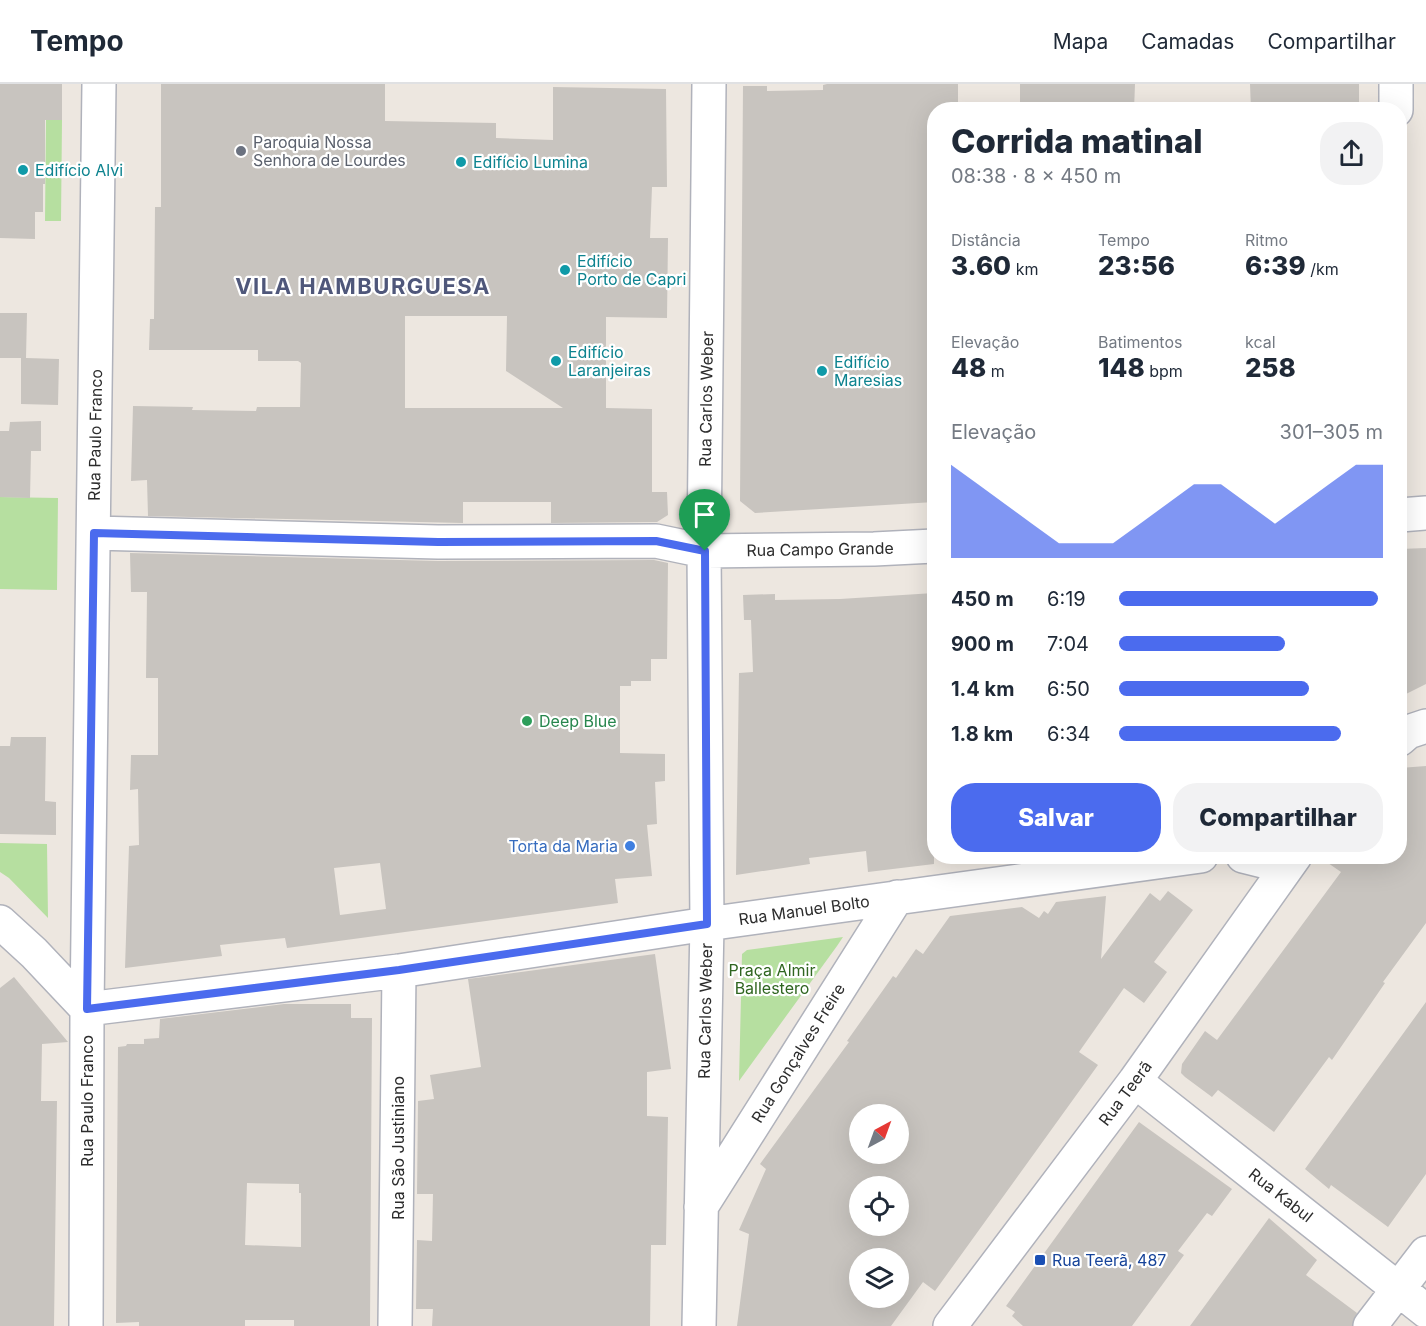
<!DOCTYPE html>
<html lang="pt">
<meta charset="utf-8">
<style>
:root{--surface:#fff;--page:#f2f2f3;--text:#1f2937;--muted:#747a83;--line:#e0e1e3;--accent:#4b6bee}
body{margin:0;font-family:Inter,sans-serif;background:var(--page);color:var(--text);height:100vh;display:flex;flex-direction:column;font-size:22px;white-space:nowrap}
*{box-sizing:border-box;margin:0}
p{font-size:20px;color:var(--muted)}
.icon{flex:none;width:33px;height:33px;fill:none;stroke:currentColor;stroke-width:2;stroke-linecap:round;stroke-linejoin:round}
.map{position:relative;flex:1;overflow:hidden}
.details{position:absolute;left:927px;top:18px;width:480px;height:762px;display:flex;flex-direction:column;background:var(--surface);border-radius:24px;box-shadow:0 6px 24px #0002}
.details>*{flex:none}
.needle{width:39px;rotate:41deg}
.tools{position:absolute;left:849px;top:1020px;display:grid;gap:12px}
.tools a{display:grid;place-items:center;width:60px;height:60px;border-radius:50%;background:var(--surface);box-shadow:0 6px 24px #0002;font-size:30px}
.pin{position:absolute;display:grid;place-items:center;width:51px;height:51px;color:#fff;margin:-62px -26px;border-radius:50% 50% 50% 0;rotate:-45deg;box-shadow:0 0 6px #0007}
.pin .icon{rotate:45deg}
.round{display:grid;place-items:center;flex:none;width:63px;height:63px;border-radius:24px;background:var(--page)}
.head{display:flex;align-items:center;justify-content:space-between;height:102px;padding:0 24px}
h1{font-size:33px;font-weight:800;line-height:45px}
.figures{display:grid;grid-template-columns:repeat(3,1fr);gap:9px;height:102px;padding:6px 24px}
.figures div{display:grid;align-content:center}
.figures b{font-size:26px;font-weight:800}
.figures small{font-size:16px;font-weight:400}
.figures p{font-size:16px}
.chart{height:168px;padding:12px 24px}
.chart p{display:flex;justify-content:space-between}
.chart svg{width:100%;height:108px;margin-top:6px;fill:var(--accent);opacity:.7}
.cta{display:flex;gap:12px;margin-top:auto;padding:12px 24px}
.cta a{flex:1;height:69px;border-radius:24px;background:var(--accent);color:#fff;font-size:24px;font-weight:800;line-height:69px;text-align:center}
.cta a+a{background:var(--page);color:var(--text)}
ul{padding:0 24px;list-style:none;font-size:20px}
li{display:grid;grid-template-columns:96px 72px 1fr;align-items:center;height:45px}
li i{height:15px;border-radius:8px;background:var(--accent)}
header{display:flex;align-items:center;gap:36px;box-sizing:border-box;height:84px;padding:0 30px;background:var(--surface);border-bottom:2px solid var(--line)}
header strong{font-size:28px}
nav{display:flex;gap:33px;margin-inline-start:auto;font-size:21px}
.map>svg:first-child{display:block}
</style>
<header>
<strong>Tempo</strong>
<nav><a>Mapa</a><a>Camadas</a><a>Compartilhar</a></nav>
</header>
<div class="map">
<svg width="1426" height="1242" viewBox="0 0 1426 1242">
<rect width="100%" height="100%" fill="#ede7e0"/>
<!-- green -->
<path fill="#b6dfa0" d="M 46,36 L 62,36 L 61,137 L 45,137 Z
M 0,413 L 58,414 L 57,506 L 0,505 Z
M 0,759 L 47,760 L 48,834 L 9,794 L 0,788 Z
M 843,853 L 837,862 L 739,997 L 742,870 L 747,866 Z"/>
<!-- building -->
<path fill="#c8c4bf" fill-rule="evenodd" d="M 0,0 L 62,0 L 62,36 L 45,36 L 45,100 L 43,100 L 43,128 L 35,128 L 35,155 L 0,154 Z
M 161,0 L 385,0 L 385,37 L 496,39 L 496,54 L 553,56 L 553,3 L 666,5 L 667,103 L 652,103 L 650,154 L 668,154 L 667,234 L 606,233 L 606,324 L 652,325 L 652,408 L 667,408 L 668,431 L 657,438 L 551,439 L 551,418 L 463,418 L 463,439 L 148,432 L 147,396 L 131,397 L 133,322 L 193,323 L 192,326 L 256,327 L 257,323 L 300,323 L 301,279 L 298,277 L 258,277 L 258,266 L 149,266 L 150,235 L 154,235 L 155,123 L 161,123 ZM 405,232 L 507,232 L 506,287 L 563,324 L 405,324 Z
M 827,0 L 958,0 L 958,26 L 934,26 L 934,418 L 755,429 L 740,417 L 743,2 L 767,2 L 767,7 L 823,6 L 823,1 Z
M 1020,0 L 1135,0 L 1134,26 L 1020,26 Z
M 1250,0 L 1359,0 L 1359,26 L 1251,26 Z
M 0,229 L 27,229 L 26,274 L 59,275 L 58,321 L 21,320 L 21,274 L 0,274 Z
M 41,337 L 41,367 L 31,367 L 30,414 L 0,413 L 0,347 L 9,347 L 10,338 Z
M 1426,464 L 1426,600 L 1400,613 L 1400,465 Z
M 130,469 L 438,477 L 654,476 L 668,479 L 667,575 L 651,575 L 651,597 L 631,597 L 631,602 L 620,602 L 620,669 L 665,670 L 665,697 L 655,698 L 657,740 L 647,741 L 652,792 L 615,795 L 618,819 L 287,864 L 285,854 L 220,861 L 222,872 L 125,884 L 129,762 L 139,761 L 138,705 L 130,706 L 131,671 L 158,671 L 158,594 L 146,594 L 147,508 L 131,508 ZM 380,779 L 386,825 L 340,831 L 334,784 Z
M 934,509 L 934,780 L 868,788 L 866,767 L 809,774 L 810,780 L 736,791 L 739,589 L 753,588 L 751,536 L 744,536 L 743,511 L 775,510 L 775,516 L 840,515 Z
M 11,653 L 46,653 L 45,717 L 56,718 L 56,751 L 0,750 L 0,662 L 10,662 Z
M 1426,682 L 1426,839 L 1383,898 L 1385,899 L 1332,976 L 1329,973 L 1274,1048 L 1218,1006 L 1212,1013 L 1185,993 L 1181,989 L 1182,980 L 1205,947 L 1217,956 L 1341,788 L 1318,772 L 1400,772 L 1400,684 Z
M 1168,807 L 1193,826 L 1154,878 L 1167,888 L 1144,919 L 1124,904 L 1079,968 L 1098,981 L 935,1207 L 923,1198 L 891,1242 L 737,1242 L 749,1150 L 739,1146 L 766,1085 L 760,1080 L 849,958 L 847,957 L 893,892 L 896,894 L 916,865 L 923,870 L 950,832 L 1022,823 L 1039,834 L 1044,827 L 1048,830 L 1056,818 L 1106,812 L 1101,875 L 1150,809 L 1160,817 ZM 860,1030 L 898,1030 L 898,1070 L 860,1070 ZM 860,1102 L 898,1102 L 898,1142 L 860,1142 ZM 860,1174 L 898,1174 L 898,1214 L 860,1214 Z
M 655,870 L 671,985 L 647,988 L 647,1032 L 668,1033 L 666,1161 L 651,1161 L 650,1242 L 432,1242 L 433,1225 L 416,1225 L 417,1156 L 432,1157 L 433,1110 L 417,1110 L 418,1017 L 434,1015 L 430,991 L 481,983 L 468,895 Z
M 14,893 L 68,958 L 42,960 L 41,1017 L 57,1017 L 54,1242 L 0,1242 L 0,904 Z
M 1426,918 L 1426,1090 L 1388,1143 L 1331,1101 L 1329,1105 L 1305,1085 Z
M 284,920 L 351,920 L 351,934 L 372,934 L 370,1242 L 294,1242 L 294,1236 L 245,1236 L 245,1242 L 139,1242 L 139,1238 L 116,1239 L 118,963 L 126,962 L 127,960 L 144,960 L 144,955 L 159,954 L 160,935 ZM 247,1099 L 299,1100 L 299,1109 L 301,1109 L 301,1163 L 245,1161 Z
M 1139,1038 L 1232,1105 L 1212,1132 L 1207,1129 L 1178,1167 L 1184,1171 L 1132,1242 L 1023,1242 L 1012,1232 L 1015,1228 L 1006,1222 Z
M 1269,1134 L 1317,1176 L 1306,1191 L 1357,1229 L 1352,1242 L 1190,1242 Z"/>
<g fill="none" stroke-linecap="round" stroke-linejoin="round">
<!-- minor casing -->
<g stroke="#b0b2bb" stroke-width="36">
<path id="minor" d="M 1396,26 L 1396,0
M 1400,431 L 1426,429
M 94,449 L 438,458 L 656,457 L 704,467 L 874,465 L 934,462
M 1400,655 L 1408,648 L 1426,642
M 1243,772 L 1287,783
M 0,838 L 34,869 L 87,925 L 399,887 L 707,840 L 1201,772
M 1135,997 L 1426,1227
M 701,1123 L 897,813
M 86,1242 L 87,925 L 99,0
M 395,1242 L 399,887
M 699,1242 L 707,840 L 704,467 L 709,0
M 950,1242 L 1135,997 L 1295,772
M 1370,1242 L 1426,1169"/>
</g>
<!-- minor -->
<use href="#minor" stroke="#fff" stroke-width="33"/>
</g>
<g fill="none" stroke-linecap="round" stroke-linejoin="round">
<!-- route casing -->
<g stroke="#fff" stroke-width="12">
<path id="route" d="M 94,449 L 438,458 L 656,457 L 705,467 L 707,840 L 399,886 L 87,925 Z"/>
</g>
<!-- route -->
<use href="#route" stroke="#4b6bee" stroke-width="8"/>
</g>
<!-- markers -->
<circle fill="#6b7280" stroke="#fff" stroke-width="2" cx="241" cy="67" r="6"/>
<g fill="#0f9aa8" stroke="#fff" stroke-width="2">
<circle cx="461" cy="78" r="6"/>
<circle cx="23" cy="86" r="6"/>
<circle cx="565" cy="186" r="6"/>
<circle cx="556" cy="277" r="6"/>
<circle cx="822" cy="287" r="6"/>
</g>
<circle fill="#2e9e5b" stroke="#fff" stroke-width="2" cx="527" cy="637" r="6"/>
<circle fill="#3f7fe0" stroke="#fff" stroke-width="2" cx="630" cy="762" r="6"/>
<rect fill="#1a4fb4" stroke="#fff" stroke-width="2" x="1034" y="1170" width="12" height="12" rx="3"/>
<g text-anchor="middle" stroke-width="4.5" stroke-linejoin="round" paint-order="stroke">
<!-- worship labels -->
<g font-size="16" fill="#5b616d" stroke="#fff" text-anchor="start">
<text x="253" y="64">Paroquia Nossa<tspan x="253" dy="18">Senhora de Lourdes</tspan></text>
</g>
<!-- culture labels -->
<g font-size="16" fill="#0d838f" stroke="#fff" text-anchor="start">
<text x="473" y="84">Edifício Lumina</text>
<text x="35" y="92">Edifício Alvi</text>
<text x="577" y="183">Edifício<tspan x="577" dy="18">Porto de Capri</tspan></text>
<text x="568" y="274">Edifício<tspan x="568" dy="18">Laranjeiras</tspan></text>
<text x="834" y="284">Edifício<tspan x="834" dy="18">Maresias</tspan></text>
</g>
<!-- street labels -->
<g font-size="16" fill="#2c2c2c" stroke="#fff">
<text transform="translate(706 315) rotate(-89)" y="6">Rua Carlos Weber</text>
<text transform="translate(95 351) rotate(-89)" y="6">Rua Paulo Franco</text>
<text transform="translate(820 465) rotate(-1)" y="6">Rua Campo Grande</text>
<text transform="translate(804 826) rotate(-8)" y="6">Rua Manuel Bolto</text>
<text transform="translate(705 927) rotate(-89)" y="6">Rua Carlos Weber</text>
<text transform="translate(798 969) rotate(-58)" y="6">Rua Gonçalves Freire</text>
<text transform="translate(1125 1009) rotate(-53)" y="6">Rua Teerã</text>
<text transform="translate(87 1017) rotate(-90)" y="6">Rua Paulo Franco</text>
<text transform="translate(398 1064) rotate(-90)" y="6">Rua São Justiniano</text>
<text transform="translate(1281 1111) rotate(38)" y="6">Rua Kabul</text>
</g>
<!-- leisure labels -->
<g font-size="16" fill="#27864d" stroke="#fff" text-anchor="start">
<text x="539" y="643">Deep Blue</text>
</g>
<!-- shop labels -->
<g font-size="16" fill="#366cbe" stroke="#fff" text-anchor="end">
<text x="618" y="768">Torta da Maria</text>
</g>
<!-- park labels -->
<g font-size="16" fill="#2f6520" stroke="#fff">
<text x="772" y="892">Praça Almir<tspan x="772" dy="18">Ballestero</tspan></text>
</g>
<!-- transit labels -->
<g font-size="16" fill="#164399" stroke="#fff" text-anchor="start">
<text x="1052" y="1182">Rua Teerã, 487</text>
</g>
<!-- district labels -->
<g font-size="22" font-weight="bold" letter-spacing="1.5" fill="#4f577a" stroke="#fff">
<text x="363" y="210">VILA HAMBURGUESA</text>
</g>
</g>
</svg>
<div class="tools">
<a><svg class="needle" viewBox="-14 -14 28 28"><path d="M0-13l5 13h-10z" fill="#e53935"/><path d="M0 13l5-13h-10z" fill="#747a83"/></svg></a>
<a><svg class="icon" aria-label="locate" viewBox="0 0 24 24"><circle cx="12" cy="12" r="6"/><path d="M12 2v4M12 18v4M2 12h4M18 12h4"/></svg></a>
<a><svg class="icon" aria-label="layers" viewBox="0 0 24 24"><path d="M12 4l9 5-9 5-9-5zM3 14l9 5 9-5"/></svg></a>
</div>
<div class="pin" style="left:705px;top:467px;background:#1e9e55"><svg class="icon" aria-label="arrive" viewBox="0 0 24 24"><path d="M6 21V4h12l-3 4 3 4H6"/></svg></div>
<section class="details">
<div class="head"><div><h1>Corrida matinal</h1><p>08:38 · 8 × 450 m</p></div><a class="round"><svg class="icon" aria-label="share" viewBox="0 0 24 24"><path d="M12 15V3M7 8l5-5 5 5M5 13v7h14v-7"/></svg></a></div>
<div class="figures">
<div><p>Distância</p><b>3.60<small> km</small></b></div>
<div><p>Tempo</p><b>23:56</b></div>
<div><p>Ritmo</p><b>6:39<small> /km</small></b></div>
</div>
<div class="figures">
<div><p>Elevação</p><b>48<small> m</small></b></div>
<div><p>Batimentos</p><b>148<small> bpm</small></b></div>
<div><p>kcal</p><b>258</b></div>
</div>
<div class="chart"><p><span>Elevação</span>301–305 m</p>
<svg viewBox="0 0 160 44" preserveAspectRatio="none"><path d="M0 44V6L10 14L20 22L30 30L40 38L50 38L60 38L70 30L80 22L90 14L100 14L110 22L120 30L130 22L140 14L150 6L160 6V44z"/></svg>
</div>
<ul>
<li><b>450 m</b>6:19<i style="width:98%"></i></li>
<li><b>900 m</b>7:04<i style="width:63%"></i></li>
<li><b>1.4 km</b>6:50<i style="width:72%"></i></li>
<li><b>1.8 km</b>6:34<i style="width:84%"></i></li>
</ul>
<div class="cta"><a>Salvar</a><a>Compartilhar</a></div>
</section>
</div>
